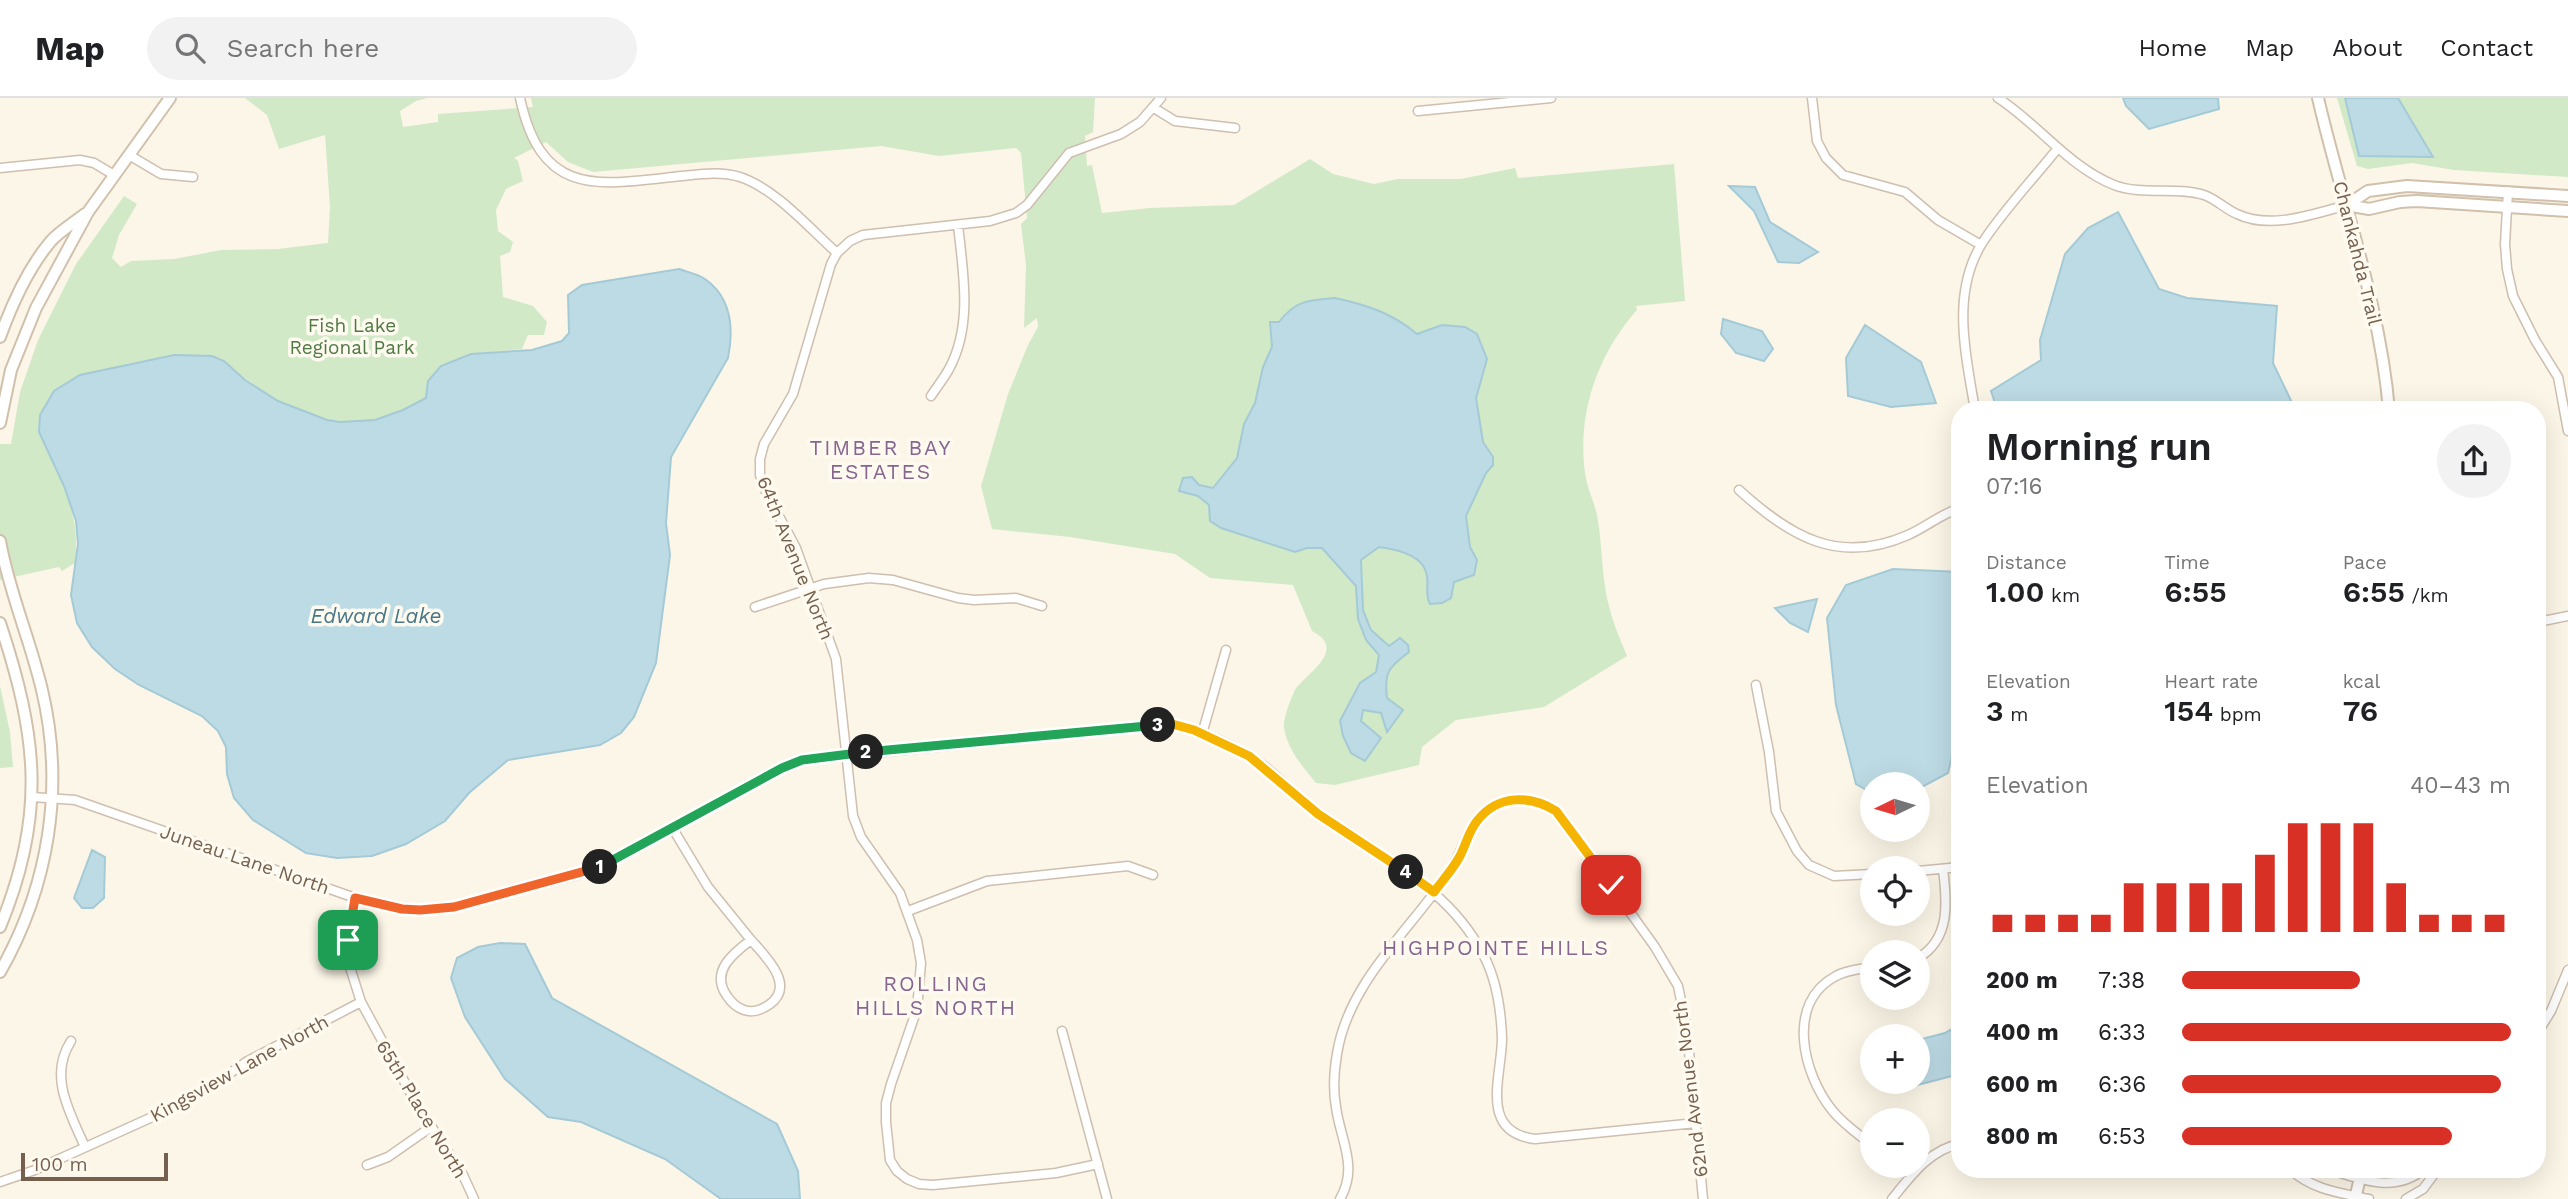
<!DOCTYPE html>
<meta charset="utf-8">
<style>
:root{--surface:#fff;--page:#f2f2f2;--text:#202124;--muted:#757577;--line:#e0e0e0;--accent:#d93025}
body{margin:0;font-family:"Work Sans",sans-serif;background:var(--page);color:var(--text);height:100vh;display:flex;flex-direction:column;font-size:26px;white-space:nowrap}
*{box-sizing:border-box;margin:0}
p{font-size:23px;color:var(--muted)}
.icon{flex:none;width:38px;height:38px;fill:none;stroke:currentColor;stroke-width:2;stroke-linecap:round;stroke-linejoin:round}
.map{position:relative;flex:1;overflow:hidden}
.side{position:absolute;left:1951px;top:303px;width:595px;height:777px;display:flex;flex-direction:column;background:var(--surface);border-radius:28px;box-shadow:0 7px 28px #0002}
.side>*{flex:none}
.needle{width:46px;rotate:265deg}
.buttons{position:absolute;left:1860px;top:674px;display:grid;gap:14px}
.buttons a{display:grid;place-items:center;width:70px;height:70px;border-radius:50%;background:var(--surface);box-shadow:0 7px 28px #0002;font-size:35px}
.scale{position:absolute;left:21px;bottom:18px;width:147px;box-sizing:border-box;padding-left:7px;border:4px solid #755f4d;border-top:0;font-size:19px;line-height:24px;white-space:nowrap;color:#755f4d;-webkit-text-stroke:5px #fefaef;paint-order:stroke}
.pin{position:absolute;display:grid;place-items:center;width:60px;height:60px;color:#fff;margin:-30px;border-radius:14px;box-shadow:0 4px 10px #0006}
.km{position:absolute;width:35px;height:35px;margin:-18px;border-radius:50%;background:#222;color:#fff;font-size:19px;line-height:35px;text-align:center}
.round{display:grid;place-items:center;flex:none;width:74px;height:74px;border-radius:37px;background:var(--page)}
.overview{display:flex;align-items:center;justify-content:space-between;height:119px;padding:0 35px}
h1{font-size:38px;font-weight:600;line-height:52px}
.metrics{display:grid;grid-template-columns:repeat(3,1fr);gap:10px;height:119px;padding:7px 35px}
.metrics div{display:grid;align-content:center}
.metrics b{font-size:30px;font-weight:600}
.metrics small{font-size:19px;font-weight:400}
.metrics p{font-size:19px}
.chart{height:196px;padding:14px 35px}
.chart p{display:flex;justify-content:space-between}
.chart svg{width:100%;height:126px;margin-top:7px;stroke:var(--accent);stroke-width:6}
ul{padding:0 35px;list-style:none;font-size:23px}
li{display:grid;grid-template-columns:112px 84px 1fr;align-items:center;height:52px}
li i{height:18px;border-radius:9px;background:var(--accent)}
header{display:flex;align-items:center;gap:42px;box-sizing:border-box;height:98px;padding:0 35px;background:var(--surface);border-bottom:2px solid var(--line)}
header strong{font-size:33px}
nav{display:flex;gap:38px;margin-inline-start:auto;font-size:24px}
.search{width:490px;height:63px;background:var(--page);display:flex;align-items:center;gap:18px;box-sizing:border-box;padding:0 24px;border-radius:38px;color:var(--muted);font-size:26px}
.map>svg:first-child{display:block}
</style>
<header>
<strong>Map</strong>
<div class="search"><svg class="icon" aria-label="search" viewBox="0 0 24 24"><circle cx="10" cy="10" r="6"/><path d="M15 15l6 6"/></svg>Search here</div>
<nav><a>Home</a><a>Map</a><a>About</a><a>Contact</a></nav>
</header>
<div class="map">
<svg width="2568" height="1101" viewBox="0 0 2568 1101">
<rect width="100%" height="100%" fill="#fcf6e8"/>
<!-- green -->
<path fill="#d1e9c7" d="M 245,0 L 427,0 L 416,3 L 400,13 L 403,29 L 438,24 L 438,16 L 533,9 L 531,0 L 1095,0 L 1093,34 L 1085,38 L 1087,68 L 1092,67 L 1102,115 L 1150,110 L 1234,107 L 1310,61 L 1333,76 L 1374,86 L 1398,81 L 1461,81 L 1515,70 L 1518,80 L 1674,66 L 1685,203 L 1636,208 L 1637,212 C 1597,257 1577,316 1585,375 C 1587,390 1594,403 1597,417 C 1603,448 1601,482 1610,512 C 1614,528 1621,543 1627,558 L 1544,609 L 1456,622 L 1422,649 L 1419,667 L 1335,687 L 1316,685 C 1302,668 1287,651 1284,629 C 1283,620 1291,600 1295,592 C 1305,576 1349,552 1312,533 L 1293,487 L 1210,480 L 1175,456 L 1070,439 L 992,431 L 981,388 L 1008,296 L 1028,247 L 1038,229 L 1037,220 L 1024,230 L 1026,167 L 1021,126 L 1027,120 L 1021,55 L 1016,50 L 939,58 L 881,48 L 593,74 L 568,64 L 546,44 L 514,60 L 518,63 L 523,83 L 506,91 L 496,112 L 498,133 L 513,144 L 510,154 L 500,158 L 503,199 L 533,208 L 547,224 L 544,237 L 528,237 L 522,251 L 471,256 L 428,283 L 426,300 L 403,312 L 375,322 L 340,324 L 327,322 L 278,303 L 212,258 L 174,257 L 126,266 L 44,347 C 64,385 81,422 75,465 L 62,473 L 59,469 L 0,482 L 0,346 L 11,346 L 20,294 L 38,242 L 76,166 L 124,98 L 137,106 L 119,137 L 112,160 L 121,169 L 131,163 L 174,161 L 221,152 L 278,151 L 328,145 L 330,109 L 325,37 L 279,51 L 267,17 Z
M 2337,0 L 2568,0 L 2568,79 L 2454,72 L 2412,65 L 2368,71 L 2357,68 Z
M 0,588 L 10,634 L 13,669 L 0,670 Z"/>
<!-- water -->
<path fill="#bddbe5" stroke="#a4cad6" stroke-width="2" d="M 2123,0 L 2218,0 L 2219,11 L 2149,31 L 2126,8 Z
M 2345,0 L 2398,0 L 2433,59 L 2359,58 Z
M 1729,88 L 1755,89 L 1770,124 L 1818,154 L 1799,165 L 1778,164 L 1754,113 Z
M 2118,114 L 2159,191 L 2187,200 L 2277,208 L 2273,265 L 2295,311 L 1997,311 L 1991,293 L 2041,262 L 2040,242 L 2065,156 L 2088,130 Z
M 679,171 C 687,174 698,176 705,181 C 732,200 734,230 728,260 L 671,359 L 666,425 L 670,457 L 656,565 L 634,619 L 621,635 L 600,647 L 508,662 L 469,695 L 445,723 L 406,746 L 372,758 L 337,760 L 306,755 L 253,722 L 234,700 L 227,676 L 226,649 L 218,633 L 202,618 L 139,587 L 115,571 L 92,549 L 77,525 L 71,497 L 78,446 L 76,423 L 64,388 L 39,334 L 40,317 L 54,293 L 80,277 L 174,257 L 212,258 L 224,263 L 245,282 L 278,303 L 327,322 L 340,324 L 375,322 L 403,312 L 426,300 L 428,283 L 441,268 L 471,256 L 532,252 L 562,243 L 569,235 L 568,197 L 582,187 Z
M 1335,200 C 1367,207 1392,215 1417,236 L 1442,227 L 1465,229 L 1477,236 L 1487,261 L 1476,300 L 1483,344 L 1493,359 L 1493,367 L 1486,375 L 1466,418 L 1470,449 L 1477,462 L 1474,477 L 1454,484 L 1451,500 L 1442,505 L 1430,506 C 1424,495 1430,485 1426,474 C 1421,456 1394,451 1379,449 L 1361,462 L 1363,512 L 1371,532 L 1389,548 L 1400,540 L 1408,547 L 1409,554 C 1388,570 1384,574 1387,600 L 1403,612 L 1387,634 L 1381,615 L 1363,612 L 1361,623 L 1381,640 L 1365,663 L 1351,655 L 1343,638 L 1340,623 L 1360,585 L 1376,574 L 1379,557 L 1366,542 L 1358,521 L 1356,488 L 1322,450 L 1307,450 L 1295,454 L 1221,430 L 1210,423 L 1209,407 L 1198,398 L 1179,393 L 1183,380 L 1192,379 L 1199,387 L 1213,390 L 1237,360 L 1244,326 L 1255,305 L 1263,269 L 1272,249 L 1270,224 L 1279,224 C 1296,202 1309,202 1335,200 Z
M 1723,221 L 1762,233 L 1773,251 L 1764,263 L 1736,255 L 1721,236 Z
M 1865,227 L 1921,264 L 1936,305 L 1891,309 L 1848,298 L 1846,260 Z
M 1893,471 L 1960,474 L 1960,623 L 1948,675 L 1918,691 L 1918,686 L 1872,686 L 1872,695 L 1856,686 L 1836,607 L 1827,520 L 1846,487 Z
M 1817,501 L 1808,534 L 1790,525 L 1775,510 Z
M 92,752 L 105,759 L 104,800 L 93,810 L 82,810 L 74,800 Z
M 500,845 L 525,846 L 552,900 L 777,1026 L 798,1073 L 800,1101 L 721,1101 L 665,1061 L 581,1024 L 548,1019 L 505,981 L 465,919 L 451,880 L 457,860 L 478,849 Z
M 1960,926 L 1960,976 L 1917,987 L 1915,984 L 1918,984 L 1918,942 L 1945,935 Z"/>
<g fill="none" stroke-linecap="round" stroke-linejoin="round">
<!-- street casing -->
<g stroke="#cebfaf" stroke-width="11">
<path id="street" d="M 520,0 C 542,101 598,87 682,78 C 701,76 721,73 740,79 C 776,91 809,130 837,155
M 1812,0 L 1817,43 L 1826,60 L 1843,77 L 1905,94 L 1938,122 L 1981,147
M 1998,0 C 2038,26 2069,69 2114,87 C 2143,98 2175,88 2204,97 C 2216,101 2225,111 2237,116 C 2270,132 2314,116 2347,107
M 1154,10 L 1175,23 L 1235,30
M 1418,13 L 1551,0
M 129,57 L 161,76 L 193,79
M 0,70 L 80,62 L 94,65 L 114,77
M 2508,93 L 2505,146 L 2507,171 L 2513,198 L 2535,242 L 2558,279 L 2568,333
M 931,298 C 937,289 944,280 949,271 C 973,227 963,174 958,127
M 1975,312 C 1966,258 1951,197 1981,147 C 2000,116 2035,79 2058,50
M 1739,392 C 1790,438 1838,468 1908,437 C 1926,429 1941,416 1960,410
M 755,509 L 824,486 L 869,480 L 893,482 L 958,500 L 974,502 L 1016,500 L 1042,508
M 2538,524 L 2568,518
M 1756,587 L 1769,654 L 1776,713 L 1797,753 L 1809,767 L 1834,778 L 1872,776
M 1202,636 L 1226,552
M 32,699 L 75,702 L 364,803 L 389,809 L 420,812 L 455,809 L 577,777 L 618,760 L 782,670 L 802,662 L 1172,626 C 1203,633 1238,649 1264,668 C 1283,683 1300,703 1320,717 C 1381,761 1448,787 1484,858 C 1497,883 1501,912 1502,940 C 1502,978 1478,1034 1535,1041 L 1696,1025
M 673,731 L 708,789 L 751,842 C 732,856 710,874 727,898 C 731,904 738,910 744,912 C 753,915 763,911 770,906 C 796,887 765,858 751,842
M 1918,773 L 1960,769
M 355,800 L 348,842 L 348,863 L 361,904 L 416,1005 L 463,1077 L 474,1101
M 908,813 L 987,783 L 1128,768 L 1153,777
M 1918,860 C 1951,841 1947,803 1943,771
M 1872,869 C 1861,871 1846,872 1836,878 C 1785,905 1803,976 1832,1012 C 1843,1026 1858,1036 1872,1047
M 1062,933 L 1107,1101
M 2538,934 L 2551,913 L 2568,872
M 71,943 C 48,978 70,1015 85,1049
M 1098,1066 L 1056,1075 L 933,1087 L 919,1086 L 907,1081 L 897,1073 L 890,1062 L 886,1024 L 886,1005 L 891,986 L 917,911 L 921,865 L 917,842 L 900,795 L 861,739 L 853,718 L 836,561 L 796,450 L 766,394 L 760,377 L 760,361 L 764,346 L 793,296 L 831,166 L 837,155 L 850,143 L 863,137 L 990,123 L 1016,115 L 1027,107 L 1069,55 L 1121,36 L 1140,24 L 1161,0
M 367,1067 L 388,1059 L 431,1029
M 1899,1068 L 1911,1077
M 2290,1071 C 2312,1092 2341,1095 2369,1101
M 2328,1071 C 2359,1081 2395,1096 2424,1071
M 0,1084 L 35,1072 L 181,1006 L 206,992 L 246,964 L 361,904
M 1340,1101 C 1359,1069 1340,1041 1336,1009 C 1333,992 1334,973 1337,956 C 1348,885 1409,833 1448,776 C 1461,757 1468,728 1486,713 C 1512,692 1547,701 1566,725 L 1655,849 L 1678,888 L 1687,932 L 1703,1101
M 1892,1101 C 1910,1079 1930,1051 1960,1046
M 2406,1101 L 2423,1091 L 2438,1071"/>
</g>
<!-- secondary casing -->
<g stroke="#d0c0ac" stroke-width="14">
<path id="secondary" d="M 2318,0 C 2342,104 2380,205 2389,312
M 2347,107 L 2368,93 L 2407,88 L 2568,98
M 2347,107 L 2369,111 L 2400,104 L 2417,103 L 2568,113
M 0,239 C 12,206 28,170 51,143 C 60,133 75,124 85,116
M 0,325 L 11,272 L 36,210 L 88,114 L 170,0
M 0,443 C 9,494 30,541 42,592 C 65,689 49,788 0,874
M 0,525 C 37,637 47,716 0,829
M 2355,1101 L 2362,1071"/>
</g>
<!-- street -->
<use href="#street" stroke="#fff" stroke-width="8"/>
<!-- secondary -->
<use href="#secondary" stroke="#fff" stroke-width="10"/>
</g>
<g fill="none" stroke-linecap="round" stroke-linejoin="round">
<!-- split-1 casing -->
<g stroke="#fff" stroke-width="14">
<path id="split-1" d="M 348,842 L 355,800 L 402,811 L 420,812 L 454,809 L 600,769"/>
</g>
<!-- split-2 casing -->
<g stroke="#fff" stroke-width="14">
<path id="split-2" d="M 600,769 L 782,670 L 802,662 L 866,654"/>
</g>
<!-- split-3 casing -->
<g stroke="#fff" stroke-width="14">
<path id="split-3" d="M 866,654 L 1158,627"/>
</g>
<!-- split-4 casing -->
<g stroke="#fff" stroke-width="14">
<path id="split-4" d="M 1158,627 L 1172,626 L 1194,632 L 1249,658 L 1318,716 L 1406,774"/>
</g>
<!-- split-5 casing -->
<g stroke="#fff" stroke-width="14">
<path id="split-5" d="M 1406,774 L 1434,794 C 1443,782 1453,771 1460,758 C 1466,746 1469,733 1477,723 C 1498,696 1530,697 1556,713 L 1611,787"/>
</g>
<!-- split-1 -->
<use href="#split-1" stroke="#f0652b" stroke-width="9"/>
<!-- split-2 -->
<use href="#split-2" stroke="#22a559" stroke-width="9"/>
<!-- split-3 -->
<use href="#split-3" stroke="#22a559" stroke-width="9"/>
<!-- split-4 -->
<use href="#split-4" stroke="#f5b400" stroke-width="9"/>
<!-- split-5 -->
<use href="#split-5" stroke="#f5b400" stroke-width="9"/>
</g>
<g text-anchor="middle" stroke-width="7" stroke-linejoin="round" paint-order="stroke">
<!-- street labels -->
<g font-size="19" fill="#755f4d" stroke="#fefaef">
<text transform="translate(2358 155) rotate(76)" y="7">Chankahda Trail</text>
<text transform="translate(796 460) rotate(68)" y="7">64th Avenue North</text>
<text transform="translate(245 761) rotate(19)" y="7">Juneau Lane North</text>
<text transform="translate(239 970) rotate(-29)" y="7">Kingsview Lane North</text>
<text transform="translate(1690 991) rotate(-97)" y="7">62nd Avenue North</text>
<text transform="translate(422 1011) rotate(59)" y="7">65th Place North</text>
</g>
<!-- park labels -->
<g font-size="19" fill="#4f7a45" stroke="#fefaef">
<text x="352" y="234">Fish Lake<tspan x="352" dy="22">Regional Park</tspan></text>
</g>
<!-- neighbourhood labels -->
<g font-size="21" letter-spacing="2" fill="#876591" stroke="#fefaef">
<text x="881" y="357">TIMBER BAY<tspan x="881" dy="24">ESTATES</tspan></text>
<text x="1496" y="857">HIGHPOINTE HILLS</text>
<text x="936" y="893">ROLLING<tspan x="936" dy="24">HILLS NORTH</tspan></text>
</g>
<!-- water labels -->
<g font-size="21" font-style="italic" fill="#477688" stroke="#fefaef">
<text x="376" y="525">Edward Lake</text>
</g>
</g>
</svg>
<div class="buttons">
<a><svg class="needle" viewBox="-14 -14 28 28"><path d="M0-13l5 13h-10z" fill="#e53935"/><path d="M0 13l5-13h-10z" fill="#757577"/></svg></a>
<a><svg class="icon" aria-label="locate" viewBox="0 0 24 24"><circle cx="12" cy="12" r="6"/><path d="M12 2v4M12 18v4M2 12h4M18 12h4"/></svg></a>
<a><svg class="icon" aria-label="layers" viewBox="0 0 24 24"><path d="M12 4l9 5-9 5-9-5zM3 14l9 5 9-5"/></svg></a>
<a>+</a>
<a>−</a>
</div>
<div class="scale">100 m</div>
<div class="pin" style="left:348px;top:842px;background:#1e9e55"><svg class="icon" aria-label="arrive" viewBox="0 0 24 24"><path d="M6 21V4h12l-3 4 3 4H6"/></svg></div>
<div class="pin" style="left:1611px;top:787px;background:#d93025"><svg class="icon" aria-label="check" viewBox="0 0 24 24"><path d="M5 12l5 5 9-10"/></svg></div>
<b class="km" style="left:600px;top:769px">1</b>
<b class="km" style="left:866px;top:654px">2</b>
<b class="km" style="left:1158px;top:627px">3</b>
<b class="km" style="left:1406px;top:774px">4</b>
<section class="side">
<div class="overview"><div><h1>Morning run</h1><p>07:16</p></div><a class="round"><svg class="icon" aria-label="share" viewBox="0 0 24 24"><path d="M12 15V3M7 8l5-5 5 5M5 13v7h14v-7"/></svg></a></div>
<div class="metrics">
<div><p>Distance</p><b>1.00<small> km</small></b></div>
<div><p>Time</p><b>6:55</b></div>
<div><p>Pace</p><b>6:55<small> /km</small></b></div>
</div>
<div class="metrics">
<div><p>Elevation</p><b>3<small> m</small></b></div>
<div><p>Heart rate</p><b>154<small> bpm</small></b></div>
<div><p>kcal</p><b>76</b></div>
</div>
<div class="chart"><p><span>Elevation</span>40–43 m</p>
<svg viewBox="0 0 160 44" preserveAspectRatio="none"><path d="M5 44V38M15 44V38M25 44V38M35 44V38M45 44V27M55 44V27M65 44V27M75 44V27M85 44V17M95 44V6M105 44V6M115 44V6M125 44V27M135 44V38M145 44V38M155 44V38"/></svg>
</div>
<ul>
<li><b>200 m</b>7:38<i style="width:54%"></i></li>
<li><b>400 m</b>6:33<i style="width:100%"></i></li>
<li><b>600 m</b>6:36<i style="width:97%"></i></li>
<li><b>800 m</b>6:53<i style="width:82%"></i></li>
</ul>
</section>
</div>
